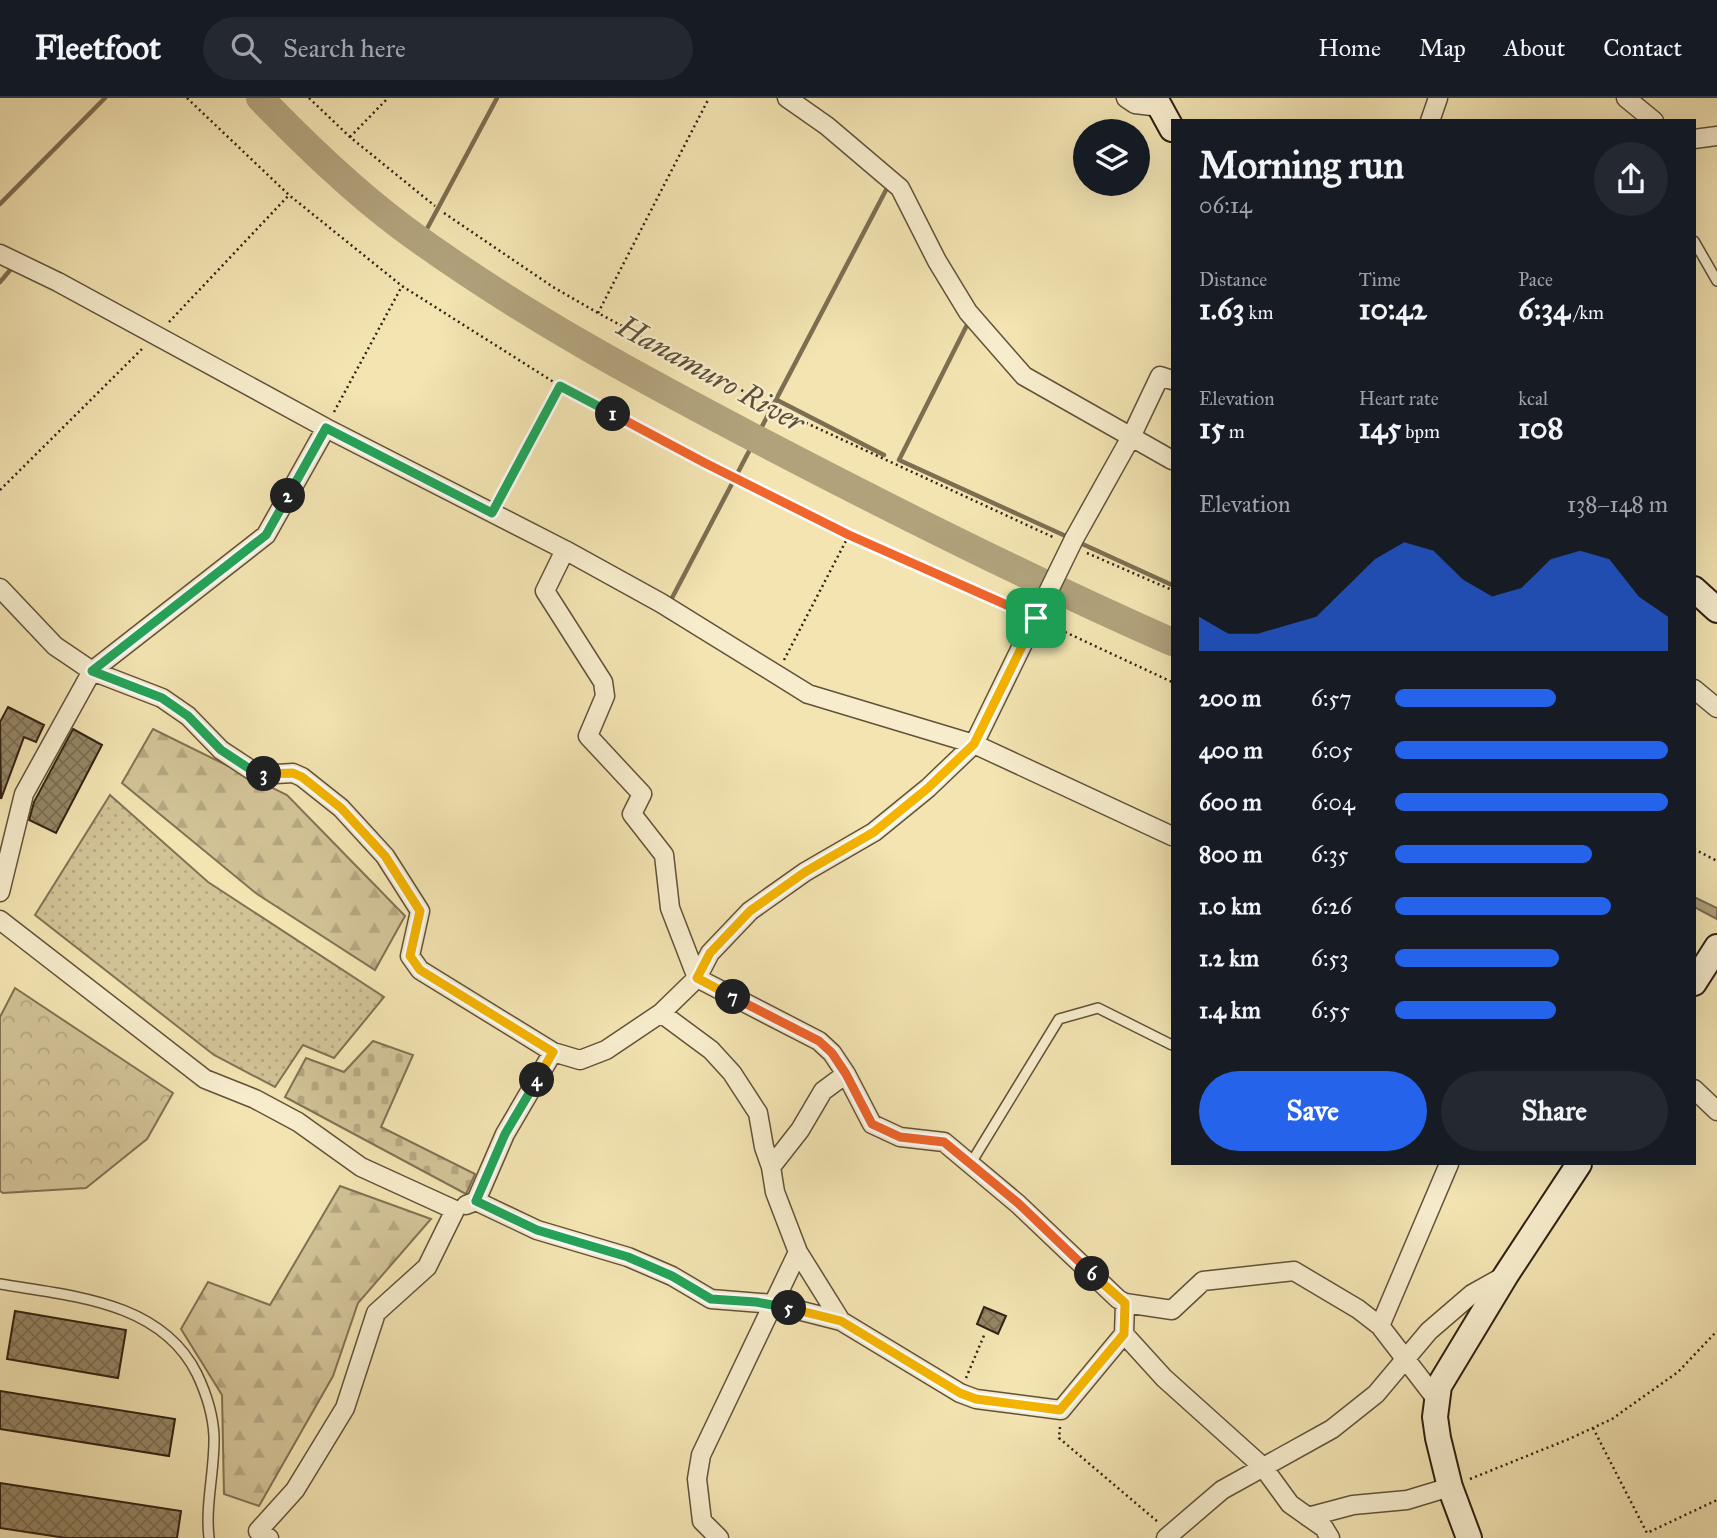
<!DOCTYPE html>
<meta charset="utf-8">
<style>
:root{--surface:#171b24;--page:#242831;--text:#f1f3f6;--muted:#9ea1a6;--line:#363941;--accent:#2563eb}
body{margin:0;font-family:"IM FELL Great Primer",serif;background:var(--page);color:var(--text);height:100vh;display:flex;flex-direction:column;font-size:26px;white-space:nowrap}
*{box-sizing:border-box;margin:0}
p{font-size:23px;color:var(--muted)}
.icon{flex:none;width:38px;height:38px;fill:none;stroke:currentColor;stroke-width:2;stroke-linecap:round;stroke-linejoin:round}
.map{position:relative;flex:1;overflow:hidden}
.drawer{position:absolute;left:1171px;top:21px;width:525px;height:1046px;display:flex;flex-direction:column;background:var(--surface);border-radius:0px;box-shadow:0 7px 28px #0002}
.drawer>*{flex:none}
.fabs{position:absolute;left:1073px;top:21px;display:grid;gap:14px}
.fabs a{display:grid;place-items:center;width:77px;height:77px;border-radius:50%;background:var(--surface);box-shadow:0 7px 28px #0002;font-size:35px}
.pin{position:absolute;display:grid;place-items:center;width:60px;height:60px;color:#fff;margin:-30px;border-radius:14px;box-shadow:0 4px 10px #0006}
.km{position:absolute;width:35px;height:35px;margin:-18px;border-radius:50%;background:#222;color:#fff;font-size:19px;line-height:35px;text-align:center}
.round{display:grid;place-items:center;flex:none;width:74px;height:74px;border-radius:37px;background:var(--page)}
.head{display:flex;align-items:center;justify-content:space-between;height:119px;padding:0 28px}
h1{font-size:38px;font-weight:800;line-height:52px}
.figures{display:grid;grid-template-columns:repeat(3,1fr);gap:10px;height:119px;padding:7px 28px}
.figures div{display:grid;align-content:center}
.figures b{font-size:30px;font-weight:800}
.figures small{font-size:19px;font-weight:400}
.figures p{font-size:19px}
.chart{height:196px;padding:14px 28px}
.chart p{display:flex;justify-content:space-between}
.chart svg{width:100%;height:126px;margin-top:7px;fill:var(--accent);opacity:.7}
.action{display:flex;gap:14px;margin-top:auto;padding:14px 28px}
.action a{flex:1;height:80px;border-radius:42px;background:var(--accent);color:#fff;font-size:28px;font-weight:800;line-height:80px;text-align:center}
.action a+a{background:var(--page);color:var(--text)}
ul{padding:0 28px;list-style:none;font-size:23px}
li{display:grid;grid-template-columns:112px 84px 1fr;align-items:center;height:52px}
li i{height:18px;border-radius:9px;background:var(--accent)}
header{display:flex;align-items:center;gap:42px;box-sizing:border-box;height:98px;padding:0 35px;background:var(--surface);border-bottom:2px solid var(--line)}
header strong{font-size:33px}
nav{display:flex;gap:38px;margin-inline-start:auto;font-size:24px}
.search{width:490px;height:63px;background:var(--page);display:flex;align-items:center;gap:18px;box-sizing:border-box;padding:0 24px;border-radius:38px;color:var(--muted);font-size:26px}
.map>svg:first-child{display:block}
</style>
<header>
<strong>Fleetfoot</strong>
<div class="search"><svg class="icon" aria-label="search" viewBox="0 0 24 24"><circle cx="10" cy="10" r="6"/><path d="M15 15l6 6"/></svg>Search here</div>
<nav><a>Home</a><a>Map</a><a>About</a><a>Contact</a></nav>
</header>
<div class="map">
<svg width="1717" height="1440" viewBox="0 0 1717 1440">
<defs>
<pattern id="grass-dots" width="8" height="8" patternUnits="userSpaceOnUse" patternTransform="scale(1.75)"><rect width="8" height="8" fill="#d2c397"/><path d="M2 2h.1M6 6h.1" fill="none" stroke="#b5a781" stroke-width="1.8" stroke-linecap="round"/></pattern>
<pattern id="forest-firs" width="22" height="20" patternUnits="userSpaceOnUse" patternTransform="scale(1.75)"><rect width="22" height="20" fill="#d2c397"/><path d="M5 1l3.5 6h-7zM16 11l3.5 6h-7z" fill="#b5a781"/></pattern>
<pattern id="cemetery-stones" width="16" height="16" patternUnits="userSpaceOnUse" patternTransform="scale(1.75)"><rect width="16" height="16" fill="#d2c397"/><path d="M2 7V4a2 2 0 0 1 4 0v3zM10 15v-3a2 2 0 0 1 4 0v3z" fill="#b5a781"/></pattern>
<pattern id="park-crowns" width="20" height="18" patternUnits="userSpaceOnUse" patternTransform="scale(1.75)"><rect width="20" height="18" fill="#d2c397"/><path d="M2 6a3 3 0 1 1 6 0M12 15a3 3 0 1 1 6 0" fill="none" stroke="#b5a781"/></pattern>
<pattern id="water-ripples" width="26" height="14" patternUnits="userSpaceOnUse" patternTransform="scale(1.75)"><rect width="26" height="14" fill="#b1a27c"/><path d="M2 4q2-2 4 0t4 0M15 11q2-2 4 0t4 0" fill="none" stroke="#908464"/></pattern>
<pattern id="building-cross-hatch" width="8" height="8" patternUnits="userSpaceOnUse" patternTransform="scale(1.75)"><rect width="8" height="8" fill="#958665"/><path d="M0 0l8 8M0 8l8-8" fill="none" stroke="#7a6d52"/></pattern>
</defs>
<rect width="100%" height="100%" fill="#f3e4b2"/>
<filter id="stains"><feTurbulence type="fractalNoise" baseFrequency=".00286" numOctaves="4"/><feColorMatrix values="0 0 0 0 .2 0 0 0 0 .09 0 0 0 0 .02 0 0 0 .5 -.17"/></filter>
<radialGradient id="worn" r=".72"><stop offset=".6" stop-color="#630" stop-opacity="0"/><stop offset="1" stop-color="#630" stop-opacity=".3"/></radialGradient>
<!-- grass -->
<path fill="url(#grass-dots)" stroke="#817254" stroke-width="2" d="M 110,697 L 208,784 L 384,899 L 334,960 L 303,947 L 275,989 L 214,957 L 35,817 Z"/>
<!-- forest -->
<path fill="url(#forest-firs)" stroke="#817254" stroke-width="2" d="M 153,631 L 287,697 L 405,818 L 375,872 L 257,796 L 122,685 Z
M 340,1088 L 431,1121 L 358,1205 L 333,1278 L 259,1408 L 224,1396 L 222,1297 L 181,1231 L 208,1184 L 270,1207 Z"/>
<!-- cemetery -->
<path fill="url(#cemetery-stones)" stroke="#817254" stroke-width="2" d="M 373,943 L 413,957 L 381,1029 L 475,1076 L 466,1096 L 285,999 L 306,960 L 344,974 Z"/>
<!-- park -->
<path fill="url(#park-crowns)" stroke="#817254" stroke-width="2" d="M 15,890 L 173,995 L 147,1041 L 86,1090 L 3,1095 L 0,1093 L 0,919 Z"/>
<!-- water -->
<path fill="url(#water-ripples)" stroke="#7d6e52" stroke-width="2" d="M 1694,799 L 1717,810 L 1717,821 L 1694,809 Z"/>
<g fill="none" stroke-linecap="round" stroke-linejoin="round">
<!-- stream -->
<path stroke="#7d6e52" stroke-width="4.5" d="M 0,106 L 105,0
M 421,142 L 497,0
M 0,184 L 11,171
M 967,227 L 899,362 L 1070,440
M 777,302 L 884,357
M 1078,444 L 1172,487
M 672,500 L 886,92"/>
<!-- river -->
<path stroke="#b1a27c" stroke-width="28" d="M 260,0 C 305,46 351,91 403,130 C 524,219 658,290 791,359 C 916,424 1043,487 1172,544"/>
</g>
<!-- building -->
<path fill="url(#building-cross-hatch)" stroke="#302112" stroke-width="2" d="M 8,609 L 44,627 L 36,644 L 24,639 L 1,701 L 0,624 Z
M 73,631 L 102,647 L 56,735 L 29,722 L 34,704 Z
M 984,1209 L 1006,1218 L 998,1236 L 977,1226 Z
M 15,1213 L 126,1232 L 118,1280 L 7,1261 Z
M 0,1293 L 175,1321 L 169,1358 L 0,1331 Z
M 0,1385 L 181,1413 L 177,1440 L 66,1440 L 0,1430 Z"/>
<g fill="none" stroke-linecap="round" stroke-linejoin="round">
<!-- service casing -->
<g stroke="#61523a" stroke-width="12">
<path id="service" d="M 1694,143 L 1717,183
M 971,1065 L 1059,921 L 1098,910 L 1172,947
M 0,1186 C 71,1198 161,1203 197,1276 C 206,1295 213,1316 214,1338 C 215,1371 205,1406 209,1440"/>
</g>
<!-- minor casing -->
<g stroke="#61523a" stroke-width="21">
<path id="minor" d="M 787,0 L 827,28 L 900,90 L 937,163 L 968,214 L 1024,278 L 1172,362
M 1126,0 L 1135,6 L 1160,9
M 1626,0 L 1654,23
M 1430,23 L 1438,0
M 1694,41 L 1717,38
M 0,156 L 58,184 L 326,330 L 565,452 L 661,505 L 808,596 L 974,646 L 1172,738
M 565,452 L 545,493 L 603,584 L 605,598 L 588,638 L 642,696 L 632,716 L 664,757 L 670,810 L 697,880 L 819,943 L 832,955 L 846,976 L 872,1026 L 900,1039 L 944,1044 L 1018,1106 L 1118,1201 L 1125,1205 L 1172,1212 L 1203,1183 L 1294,1173 L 1358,1211 L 1380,1228 L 1437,1302
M 0,490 L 55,548 L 92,573 L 162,600 L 188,618 L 221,652 L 259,677 L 293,675 L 302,679 L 341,710 L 385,758 L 420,813 L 410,858 L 420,872 L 553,954 L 580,962 L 606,952 L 661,915 L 697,880 L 710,855 L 750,813 L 805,774 L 874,734 L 928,690 L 974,646 L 1074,441 L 1131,339 L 1160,278 L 1172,282
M 1694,591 L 1717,610
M 0,794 L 24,696 L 92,573 L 266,437 L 326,330
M 0,822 L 205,981 L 255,1001 L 298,1024 L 361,1069 L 455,1112 L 427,1169 L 376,1215 L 345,1310 L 295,1392 L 258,1433 L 269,1440
M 661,915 L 711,952 L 732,975 L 758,1015 L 764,1049 L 771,1069
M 1694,991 L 1717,1013
M 476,1103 L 537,1132 L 628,1159 L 672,1178 L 711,1201 L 774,1206 L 841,1223 L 960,1295 L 976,1301 L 1061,1312 L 1124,1236 L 1125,1205
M 466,1107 L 476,1103 L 505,1036 L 553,954
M 798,1154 L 841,1223
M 1380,1228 L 1449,1066
M 1124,1236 L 1164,1280 L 1263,1369 L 1290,1406 L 1324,1430 L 1330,1440
M 1308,1419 L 1353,1407 L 1407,1402 L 1450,1389
M 719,1440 L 702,1423 L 697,1381 L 701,1357 L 798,1154 L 775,1094 L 771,1069 L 800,1032 L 823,993 L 846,976
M 1166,1440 L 1222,1392 L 1332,1331 L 1376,1296 L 1429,1233 L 1472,1196 L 1506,1177"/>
</g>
<!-- secondary casing -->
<g stroke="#302112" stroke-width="28">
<path id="secondary" d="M 1155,0 L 1172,31
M 1694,491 L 1717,512
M 1694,885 L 1717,849
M 1469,1440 L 1450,1389 L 1438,1340 L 1435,1319 L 1439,1288 L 1506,1177 L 1579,1066"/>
</g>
<!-- path -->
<path stroke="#302112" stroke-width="2.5" stroke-dasharray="2 3.5" stroke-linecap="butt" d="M 187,0 L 289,97 L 402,188 L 560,288 L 705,365 L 849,437 L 1022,514
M 309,0 L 350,39 L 435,108
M 350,39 L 388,0
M 444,115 L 553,189 L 598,215 L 769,307
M 598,215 L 709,0
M 169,224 L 289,97
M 776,311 L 1055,440
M 334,314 L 402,188
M 0,392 L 144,249
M 500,399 L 560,288
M 1087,455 L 1172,492
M 1050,527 L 1172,584
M 784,562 L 849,437
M 1694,751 L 1717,763
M 966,1280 L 985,1235
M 1060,1329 L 1059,1340 L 1158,1424
M 1593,1330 L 1647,1435 L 1717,1402
M 1470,1381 L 1569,1341 L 1612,1321 L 1678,1274 L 1717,1233"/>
<!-- service -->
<use href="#service" stroke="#f7edcd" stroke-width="9"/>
<!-- minor -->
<use href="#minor" stroke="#f7edcd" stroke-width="18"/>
<!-- secondary -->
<use href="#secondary" stroke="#f7edcd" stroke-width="24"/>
</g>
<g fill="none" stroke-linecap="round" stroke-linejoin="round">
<!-- split-1 casing -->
<g stroke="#fff" stroke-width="14">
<path id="split-1" d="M 613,316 L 705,365 L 849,437 L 1036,520"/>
</g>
<!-- split-2 casing -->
<g stroke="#fff" stroke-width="14">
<path id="split-2" d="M 288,398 L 326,330 L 492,415 L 560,288 L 613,316"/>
</g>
<!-- split-3 casing -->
<g stroke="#fff" stroke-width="14">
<path id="split-3" d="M 264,676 L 259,677 L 221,652 L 188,618 L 162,600 L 92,573 L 266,437 L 288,398"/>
</g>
<!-- split-4 casing -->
<g stroke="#fff" stroke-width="14">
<path id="split-4" d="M 264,676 L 293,675 L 302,679 L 341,710 L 385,758 L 420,813 L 410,858 L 420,872 L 553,954 L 537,982"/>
</g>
<!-- split-5 casing -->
<g stroke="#fff" stroke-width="14">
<path id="split-5" d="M 537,982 L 505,1036 L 476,1103 L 537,1132 L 628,1159 L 672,1178 L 711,1201 L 756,1204 L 789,1210"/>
</g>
<!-- split-6 casing -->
<g stroke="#fff" stroke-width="14">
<path id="split-6" d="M 789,1210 L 841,1223 L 960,1295 L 976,1301 L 1060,1312 L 1124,1236 L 1125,1205 L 1092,1176"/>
</g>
<!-- split-7 casing -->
<g stroke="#fff" stroke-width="14">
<path id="split-7" d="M 733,899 L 819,943 L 832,955 L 846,976 L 872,1026 L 900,1039 L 944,1044 L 1018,1105 L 1092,1176"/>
</g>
<!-- split-8 casing -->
<g stroke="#fff" stroke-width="14">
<path id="split-8" d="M 733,899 L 697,880 L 710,855 L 750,813 L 805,774 L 874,734 L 928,690 L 974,646 L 1036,520"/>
</g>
<!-- split-1 -->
<use href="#split-1" stroke="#f0652b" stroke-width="9"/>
<!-- split-2 -->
<use href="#split-2" stroke="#22a559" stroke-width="9"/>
<!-- split-3 -->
<use href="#split-3" stroke="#22a559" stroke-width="9"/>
<!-- split-4 -->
<use href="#split-4" stroke="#f5b400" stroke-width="9"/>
<!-- split-5 -->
<use href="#split-5" stroke="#22a559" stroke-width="9"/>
<!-- split-6 -->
<use href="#split-6" stroke="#f5b400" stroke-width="9"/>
<!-- split-7 -->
<use href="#split-7" stroke="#f0652b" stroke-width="9"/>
<!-- split-8 -->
<use href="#split-8" stroke="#f5b400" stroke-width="9"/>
</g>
<g text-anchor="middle" stroke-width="5" stroke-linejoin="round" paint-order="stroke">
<!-- water labels -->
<g font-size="30" font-style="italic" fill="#5d4e37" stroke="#f7edcd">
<text transform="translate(711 276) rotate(29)" y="10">Hanamuro River</text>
</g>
</g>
<rect width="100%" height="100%" filter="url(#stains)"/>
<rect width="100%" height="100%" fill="url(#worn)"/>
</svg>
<div class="fabs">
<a><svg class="icon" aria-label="layers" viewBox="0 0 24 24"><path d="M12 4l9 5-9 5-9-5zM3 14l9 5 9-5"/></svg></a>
</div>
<div class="pin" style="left:1036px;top:520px;background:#1e9e55"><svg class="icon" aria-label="arrive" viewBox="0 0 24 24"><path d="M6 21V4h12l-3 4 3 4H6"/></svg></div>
<b class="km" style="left:613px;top:316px">1</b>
<b class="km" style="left:288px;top:398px">2</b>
<b class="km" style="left:264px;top:676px">3</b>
<b class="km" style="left:537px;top:982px">4</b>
<b class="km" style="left:789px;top:1210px">5</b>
<b class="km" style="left:1092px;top:1176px">6</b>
<b class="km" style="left:733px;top:899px">7</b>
<section class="drawer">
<div class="head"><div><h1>Morning run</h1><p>06:14</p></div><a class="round"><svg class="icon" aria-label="share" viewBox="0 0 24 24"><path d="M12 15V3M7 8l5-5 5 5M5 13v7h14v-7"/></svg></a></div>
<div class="figures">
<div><p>Distance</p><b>1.63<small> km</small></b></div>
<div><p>Time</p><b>10:42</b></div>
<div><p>Pace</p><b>6:34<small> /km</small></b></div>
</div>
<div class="figures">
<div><p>Elevation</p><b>15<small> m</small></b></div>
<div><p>Heart rate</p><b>145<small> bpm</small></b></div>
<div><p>kcal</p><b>108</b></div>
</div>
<div class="chart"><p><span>Elevation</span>138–148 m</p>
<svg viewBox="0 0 160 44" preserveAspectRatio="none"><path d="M0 44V32L10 38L20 38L30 35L40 32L50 22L60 12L70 6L80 9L90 19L100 25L110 22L120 12L130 9L140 12L150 25L160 32V44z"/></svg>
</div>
<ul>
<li><b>200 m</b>6:57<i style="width:59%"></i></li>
<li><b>400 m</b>6:05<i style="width:100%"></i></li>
<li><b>600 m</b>6:04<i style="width:100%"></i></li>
<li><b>800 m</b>6:35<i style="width:72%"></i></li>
<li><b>1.0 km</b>6:26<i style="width:79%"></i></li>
<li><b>1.2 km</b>6:53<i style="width:60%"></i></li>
<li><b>1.4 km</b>6:55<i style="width:59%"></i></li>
</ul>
<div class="action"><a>Save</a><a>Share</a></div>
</section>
</div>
